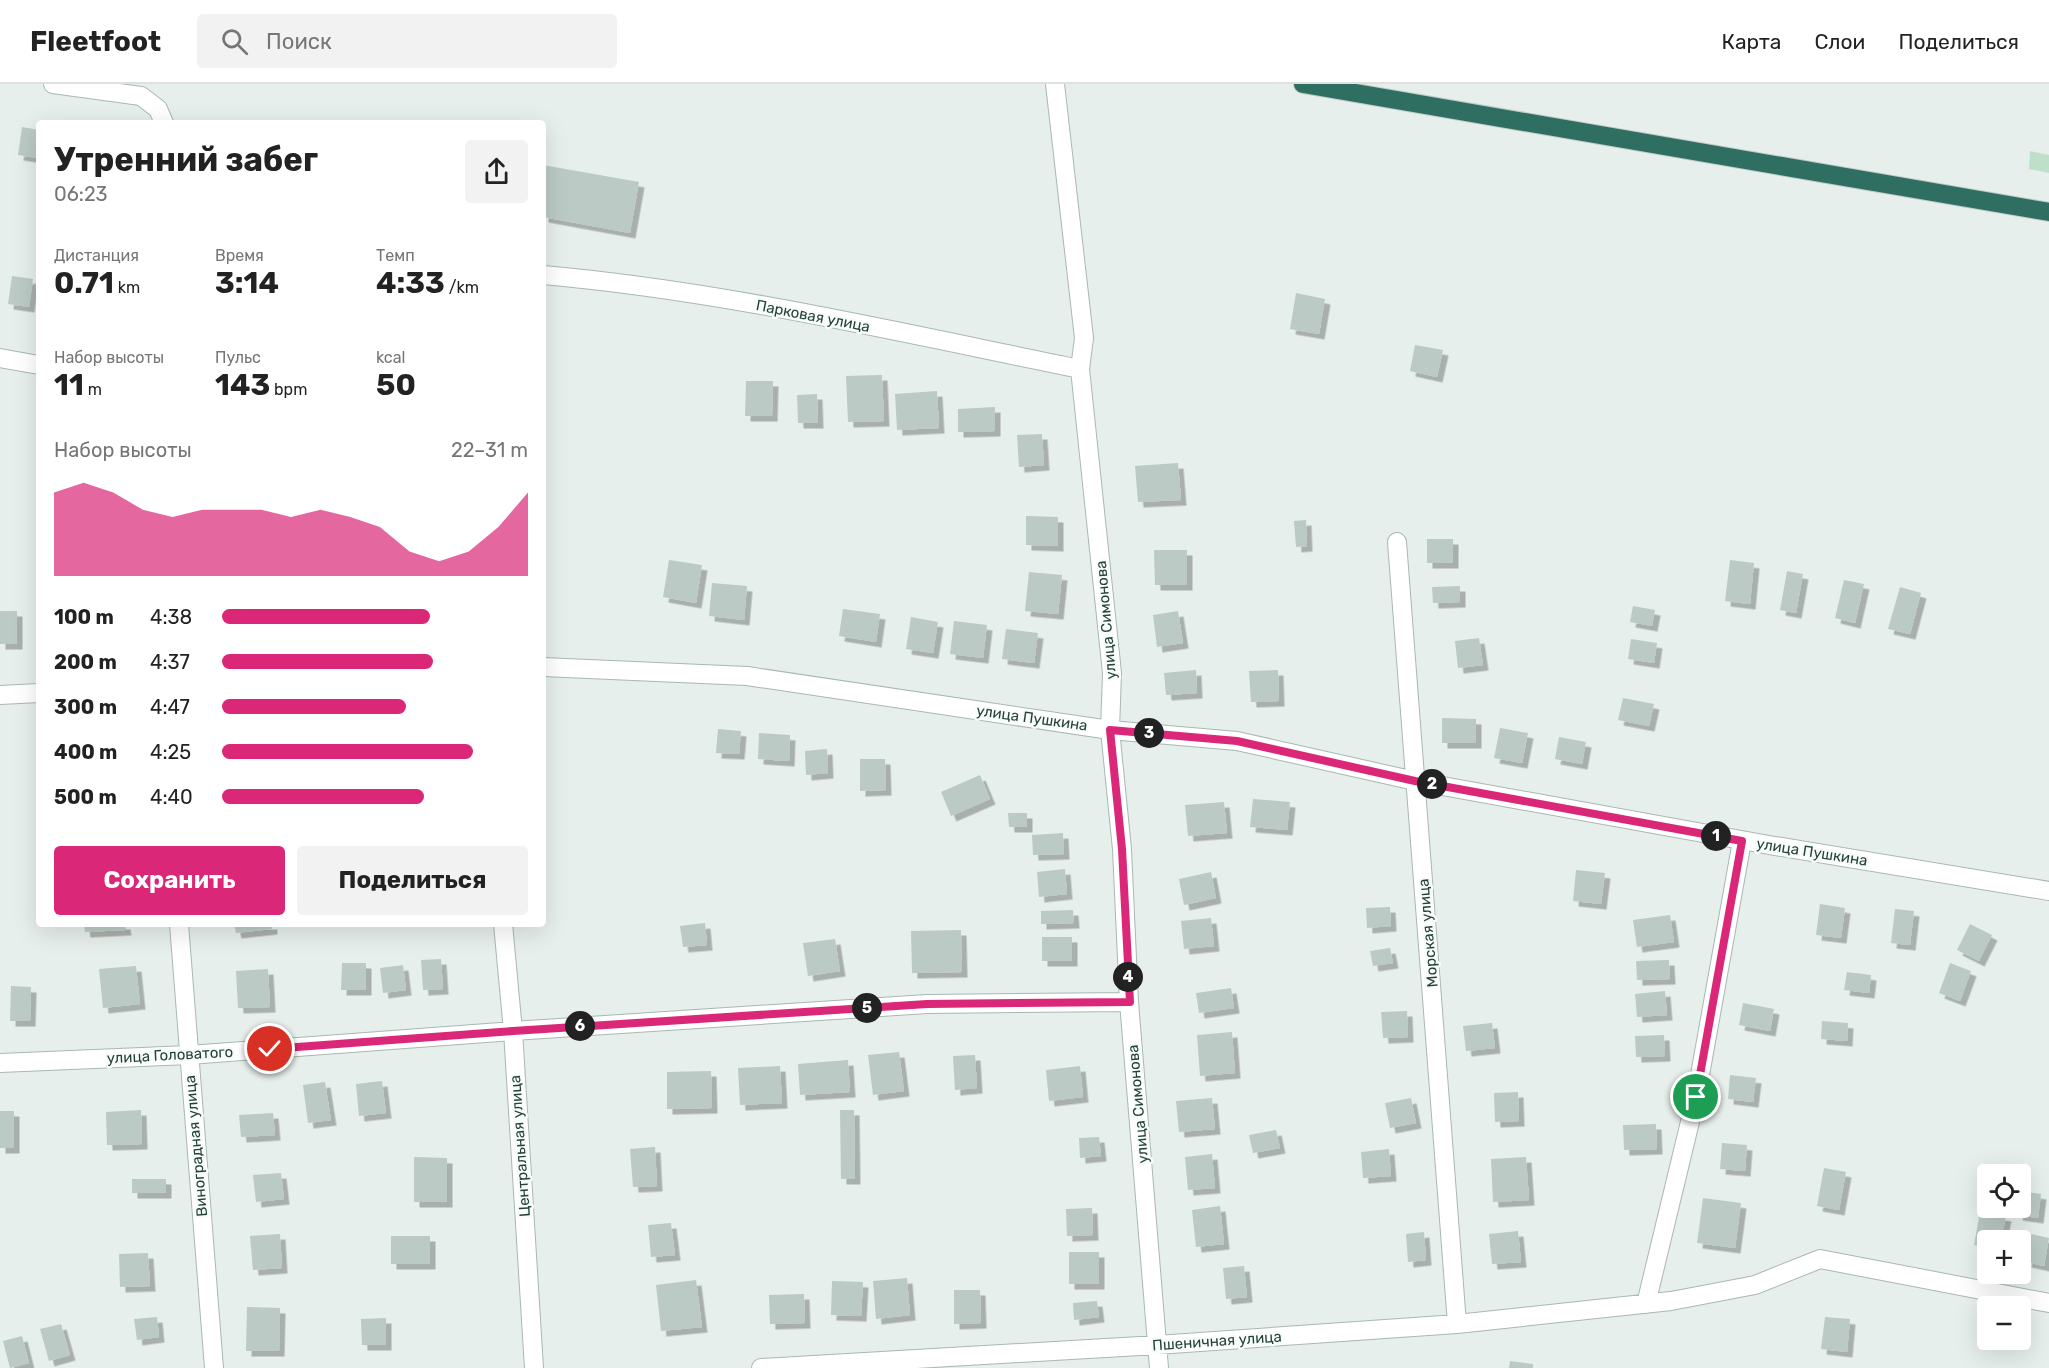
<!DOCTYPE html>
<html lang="ru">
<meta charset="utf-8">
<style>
:root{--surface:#fff;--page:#f2f2f2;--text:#222;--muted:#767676;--line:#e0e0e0;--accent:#db2777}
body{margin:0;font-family:Rubik,sans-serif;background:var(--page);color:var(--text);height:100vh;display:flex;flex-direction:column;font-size:22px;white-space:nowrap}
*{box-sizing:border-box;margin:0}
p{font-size:20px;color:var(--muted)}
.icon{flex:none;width:33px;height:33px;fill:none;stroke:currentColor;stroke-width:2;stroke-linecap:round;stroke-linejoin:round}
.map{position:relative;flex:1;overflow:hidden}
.side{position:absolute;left:36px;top:36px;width:510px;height:807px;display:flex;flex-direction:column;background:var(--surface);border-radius:6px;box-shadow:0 6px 24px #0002}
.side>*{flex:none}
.fabs{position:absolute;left:1977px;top:1080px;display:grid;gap:12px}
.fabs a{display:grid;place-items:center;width:54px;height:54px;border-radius:6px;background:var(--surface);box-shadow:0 6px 24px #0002;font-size:30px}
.pin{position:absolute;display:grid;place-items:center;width:51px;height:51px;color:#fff;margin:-26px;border:3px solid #fff;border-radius:50%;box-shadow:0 2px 6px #0007}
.km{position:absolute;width:30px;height:30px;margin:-15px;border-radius:50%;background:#222;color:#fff;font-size:16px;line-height:30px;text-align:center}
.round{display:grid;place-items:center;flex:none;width:63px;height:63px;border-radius:6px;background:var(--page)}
.headline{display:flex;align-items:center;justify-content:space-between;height:102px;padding:0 18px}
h1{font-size:33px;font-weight:700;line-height:45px}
.figures{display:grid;grid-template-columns:repeat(3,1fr);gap:9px;height:102px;padding:6px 18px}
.figures div{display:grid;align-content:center}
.figures b{font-size:30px;font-weight:700}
.figures small{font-size:16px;font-weight:400}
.figures p{font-size:16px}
.chart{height:168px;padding:12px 18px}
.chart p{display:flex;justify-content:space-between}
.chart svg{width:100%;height:108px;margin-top:6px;fill:var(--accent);opacity:.7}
.button{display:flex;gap:12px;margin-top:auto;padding:12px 18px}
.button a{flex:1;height:69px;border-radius:6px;background:var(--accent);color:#fff;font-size:24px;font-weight:700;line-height:69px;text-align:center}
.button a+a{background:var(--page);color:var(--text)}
ul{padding:0 18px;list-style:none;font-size:20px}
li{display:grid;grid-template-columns:96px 72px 1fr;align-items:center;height:45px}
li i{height:15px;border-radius:8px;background:var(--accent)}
header{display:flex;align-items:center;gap:36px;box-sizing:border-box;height:84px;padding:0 30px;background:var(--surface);border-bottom:2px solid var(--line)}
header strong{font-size:28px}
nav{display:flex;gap:33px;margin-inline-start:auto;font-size:21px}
.search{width:420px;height:54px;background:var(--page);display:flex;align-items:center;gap:15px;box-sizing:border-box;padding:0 21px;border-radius:6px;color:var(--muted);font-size:22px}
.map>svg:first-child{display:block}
</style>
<header>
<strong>Fleetfoot</strong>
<div class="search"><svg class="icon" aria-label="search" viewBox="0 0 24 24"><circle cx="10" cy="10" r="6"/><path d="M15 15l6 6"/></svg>Поиск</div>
<nav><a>Карта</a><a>Слои</a><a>Поделиться</a></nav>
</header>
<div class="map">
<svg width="2049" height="1284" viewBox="0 0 2049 1284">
<defs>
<filter id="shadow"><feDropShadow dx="5.5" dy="5.5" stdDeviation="0" flood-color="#0004"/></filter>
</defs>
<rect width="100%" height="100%" fill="#e6efeb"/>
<!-- green -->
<path fill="#bfe0c8" d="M 2030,67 L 2049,71 L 2049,89 L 2029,85 Z"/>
<!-- building -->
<path fill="#bbcac4" filter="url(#shadow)" d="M 22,43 L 39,46 L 37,74 L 18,71 Z
M 543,81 L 639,98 L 630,149 L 543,133 Z
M 12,192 L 33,195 L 29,223 L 8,220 Z
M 1296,209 L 1325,215 L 1319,250 L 1290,245 Z
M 1415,261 L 1443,266 L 1437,293 L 1410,287 Z
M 882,291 L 884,337 L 848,338 L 846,292 Z
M 746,297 L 773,297 L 772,332 L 745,332 Z
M 937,307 L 939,344 L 897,346 L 895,310 Z
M 817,310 L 818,339 L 798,339 L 797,311 Z
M 995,323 L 995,347 L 958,348 L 958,325 Z
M 1042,350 L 1044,381 L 1019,383 L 1017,351 Z
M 1178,379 L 1181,416 L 1138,418 L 1135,382 Z
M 1026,432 L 1058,433 L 1058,462 L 1026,461 Z
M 1306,436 L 1307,462 L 1296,463 L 1294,437 Z
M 1427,455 L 1453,455 L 1453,479 L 1427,479 Z
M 1154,466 L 1187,466 L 1187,501 L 1155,501 Z
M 669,476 L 702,481 L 696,519 L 663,513 Z
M 1730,476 L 1754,479 L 1750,520 L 1725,517 Z
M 1787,487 L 1803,490 L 1796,529 L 1780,526 Z
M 1029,488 L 1062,491 L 1058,530 L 1025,527 Z
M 1844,496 L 1864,500 L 1855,539 L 1835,534 Z
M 712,499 L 747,502 L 744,536 L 709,532 Z
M 1460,502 L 1460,518 L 1433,519 L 1432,503 Z
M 1900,503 L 1921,509 L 1910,550 L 1888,545 Z
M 1633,522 L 1655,526 L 1652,542 L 1630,538 Z
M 843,525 L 880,530 L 876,558 L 839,552 Z
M 0,527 L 17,527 L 17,560 L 0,560 Z
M 1178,527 L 1183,559 L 1157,563 L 1153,531 Z
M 911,533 L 938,538 L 933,569 L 906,565 Z
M 954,537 L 987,541 L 983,574 L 950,570 Z
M 1006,545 L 1038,549 L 1034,579 L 1002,575 Z
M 1479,554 L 1483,581 L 1458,584 L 1455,557 Z
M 1631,555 L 1657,559 L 1654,579 L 1628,575 Z
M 1196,586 L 1197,609 L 1166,611 L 1164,589 Z
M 1278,586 L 1279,617 L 1251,618 L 1249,587 Z
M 1623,614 L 1654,620 L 1649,642 L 1618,636 Z
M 1442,634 L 1476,635 L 1476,659 L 1442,659 Z
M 1500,644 L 1528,649 L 1522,679 L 1494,674 Z
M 718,645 L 741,647 L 739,670 L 716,669 Z
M 759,649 L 790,651 L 789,677 L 758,675 Z
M 1559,653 L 1586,658 L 1582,680 L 1555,675 Z
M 827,665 L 828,689 L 806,691 L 805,667 Z
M 860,675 L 885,675 L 886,706 L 860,707 Z
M 980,691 L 990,715 L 951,732 L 941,708 Z
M 1253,715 L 1290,718 L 1287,746 L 1250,743 Z
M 1224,718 L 1227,749 L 1188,752 L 1185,721 Z
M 1008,729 L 1027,729 L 1027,743 L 1009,743 Z
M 1063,749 L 1064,770 L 1033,771 L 1032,751 Z
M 1065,785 L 1067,810 L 1039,813 L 1037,788 Z
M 1576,786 L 1605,789 L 1601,820 L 1573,817 Z
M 1211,788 L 1216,814 L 1184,821 L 1179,795 Z
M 1820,820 L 1845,824 L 1841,854 L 1816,851 Z
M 1390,823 L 1391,842 L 1367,844 L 1366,824 Z
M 1895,825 L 1914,827 L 1910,861 L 1891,859 Z
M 1073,826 L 1074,839 L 1041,840 L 1041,827 Z
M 1670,831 L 1674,858 L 1637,863 L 1633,836 Z
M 1211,834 L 1214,862 L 1184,865 L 1181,837 Z
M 705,839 L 707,861 L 683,863 L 680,842 Z
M 84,840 L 125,840 L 126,846 L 85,848 Z
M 234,840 L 272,840 L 272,845 L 236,849 Z
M 1970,840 L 1992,851 L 1979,877 L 1957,866 Z
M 961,846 L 962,888 L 912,889 L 911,847 Z
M 1042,853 L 1072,853 L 1072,877 L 1042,877 Z
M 835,855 L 840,887 L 808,892 L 803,859 Z
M 1390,864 L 1393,879 L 1373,882 L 1370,867 Z
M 441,875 L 443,905 L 423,906 L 421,876 Z
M 1669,876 L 1670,895 L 1637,896 L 1636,877 Z
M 342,879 L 366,879 L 366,906 L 341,906 Z
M 1950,879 L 1971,887 L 1960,917 L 1939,909 Z
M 403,881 L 406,906 L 383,909 L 380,884 Z
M 136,882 L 140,920 L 103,924 L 99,885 Z
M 268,885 L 270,923 L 238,924 L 236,887 Z
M 1847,888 L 1871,891 L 1869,909 L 1844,906 Z
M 11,902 L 31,903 L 30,937 L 10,937 Z
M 1231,904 L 1234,924 L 1199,929 L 1196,909 Z
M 1665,907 L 1667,931 L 1637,933 L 1635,910 Z
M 1743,919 L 1774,925 L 1770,947 L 1739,941 Z
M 1407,927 L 1408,953 L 1383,954 L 1381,928 Z
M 1822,937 L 1848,939 L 1847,957 L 1821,955 Z
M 1492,939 L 1495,964 L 1466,967 L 1463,942 Z
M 1232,948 L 1235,989 L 1200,992 L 1197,951 Z
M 1664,951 L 1665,972 L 1636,973 L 1635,952 Z
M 899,968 L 904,1007 L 873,1011 L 868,971 Z
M 975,971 L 977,1004 L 955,1006 L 953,972 Z
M 848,976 L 850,1008 L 800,1011 L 798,980 Z
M 780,982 L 782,1019 L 740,1021 L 738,984 Z
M 1080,982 L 1083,1013 L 1049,1017 L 1046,986 Z
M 711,987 L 712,1024 L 667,1025 L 667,988 Z
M 1730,991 L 1756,994 L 1753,1018 L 1728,1015 Z
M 382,997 L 386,1029 L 359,1032 L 356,1000 Z
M 325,998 L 331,1036 L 308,1039 L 303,1001 Z
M 1518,1008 L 1519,1037 L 1495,1038 L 1494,1009 Z
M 1212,1014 L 1215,1045 L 1179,1048 L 1176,1017 Z
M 1411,1014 L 1416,1039 L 1390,1044 L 1385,1019 Z
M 141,1026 L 142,1060 L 107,1061 L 106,1028 Z
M 840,1026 L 854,1026 L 855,1095 L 841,1095 Z
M 0,1027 L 14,1027 L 14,1064 L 0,1064 Z
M 273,1029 L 275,1051 L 241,1053 L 239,1031 Z
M 1656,1040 L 1657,1065 L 1624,1066 L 1623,1041 Z
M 1276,1046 L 1280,1064 L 1253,1069 L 1249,1051 Z
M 1099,1053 L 1101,1072 L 1080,1074 L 1079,1054 Z
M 1722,1059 L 1747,1061 L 1745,1087 L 1720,1085 Z
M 655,1063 L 657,1102 L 633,1103 L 630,1065 Z
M 1389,1065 L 1391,1092 L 1363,1094 L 1361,1068 Z
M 1212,1070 L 1215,1104 L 1188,1106 L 1185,1073 Z
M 414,1073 L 447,1074 L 447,1118 L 414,1118 Z
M 1526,1073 L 1529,1116 L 1493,1118 L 1491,1075 Z
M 1824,1084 L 1846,1088 L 1839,1126 L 1817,1122 Z
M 281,1089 L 284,1115 L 256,1118 L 253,1091 Z
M 132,1095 L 166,1095 L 166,1109 L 132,1109 Z
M 2020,1107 L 2041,1110 L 2038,1134 L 2017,1131 L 2018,1124 L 2020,1124 Z
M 1703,1114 L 1741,1119 L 1735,1164 L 1697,1159 Z
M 1220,1122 L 1224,1160 L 1196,1163 L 1192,1126 Z
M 1092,1124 L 1093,1151 L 1067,1152 L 1066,1125 Z
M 1980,1128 L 2006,1132 L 2001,1156 L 1988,1156 L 1988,1163 L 1974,1161 Z
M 671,1139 L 675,1171 L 651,1173 L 648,1141 Z
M 1518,1147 L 1521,1178 L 1492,1180 L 1489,1150 Z
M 1424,1148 L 1426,1176 L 1408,1178 L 1406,1150 Z
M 280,1150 L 282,1184 L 253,1186 L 250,1152 Z
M 2031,1150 L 2049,1154 L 2044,1182 L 2026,1178 Z
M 391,1152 L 430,1152 L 430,1180 L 391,1180 Z
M 1069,1168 L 1099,1168 L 1099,1200 L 1069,1200 Z
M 148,1169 L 150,1202 L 120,1203 L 119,1170 Z
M 1244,1182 L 1247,1213 L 1226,1215 L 1223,1184 Z
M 907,1194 L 910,1231 L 876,1235 L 873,1197 Z
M 696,1196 L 702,1243 L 661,1247 L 656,1201 Z
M 832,1197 L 863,1198 L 861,1232 L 831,1231 Z
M 954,1206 L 980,1206 L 981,1239 L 954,1240 Z
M 804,1210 L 805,1239 L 770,1240 L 769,1211 Z
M 1097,1217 L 1099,1233 L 1074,1236 L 1073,1219 Z
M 247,1223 L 280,1224 L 279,1267 L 246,1267 Z
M 157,1233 L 159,1253 L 137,1256 L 134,1235 Z
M 1825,1233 L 1850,1235 L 1847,1268 L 1821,1265 Z
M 386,1234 L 386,1261 L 362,1261 L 361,1235 Z
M 61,1240 L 70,1271 L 49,1277 L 40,1245 Z
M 22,1252 L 29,1279 L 10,1284 L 3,1257 Z
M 1510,1277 L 1533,1280 L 1533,1284 L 1509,1284 Z"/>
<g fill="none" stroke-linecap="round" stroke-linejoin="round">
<!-- minor casing -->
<g stroke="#a8b8b2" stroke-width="20">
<path id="minor" d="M 53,0 L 141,12 L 158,25 L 164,39
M 1055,0 L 1084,254 L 1080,285 L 1112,589 L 1110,646 L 1122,765 L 1129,918 L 1159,1284
M 543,191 C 724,207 902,249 1080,285
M 0,274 L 39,281
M 1397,458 L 1457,1240
M 543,583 L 747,592 L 1110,646 L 1237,657 L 1415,697 L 1769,761 L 2049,807
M 0,611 L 39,609
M 179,840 L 214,1284
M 503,840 L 513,947 L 534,1284
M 0,979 L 189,971 L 513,947 L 927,920 L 1129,918
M 1646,1220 L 1696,1013 L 1742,757
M 761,1284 L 1157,1261 L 1457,1240 L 1671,1217 L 1755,1201 L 1820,1175 L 2049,1219"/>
</g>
<!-- highway casing -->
<g stroke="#c2cac8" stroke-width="20">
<path id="highway" d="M 1303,0 L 2049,128"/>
</g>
<!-- minor -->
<use href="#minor" stroke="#fff" stroke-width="18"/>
<!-- highway -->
<use href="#highway" stroke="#2f6f62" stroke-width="18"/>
</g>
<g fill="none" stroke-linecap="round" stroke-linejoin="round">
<!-- route casing -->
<g stroke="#fff" stroke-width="12">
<path id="route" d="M 270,965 L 513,947 L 927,920 L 1130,918 L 1122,765 L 1110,646 L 1237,657 L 1415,697 L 1742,757 L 1696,1013"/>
</g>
<!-- route -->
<use href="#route" stroke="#db2777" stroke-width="8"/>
</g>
<g text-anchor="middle" stroke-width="5" stroke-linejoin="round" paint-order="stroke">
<!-- street labels -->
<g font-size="15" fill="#24423a" stroke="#f7fbf9">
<text transform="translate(813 232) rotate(11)" y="5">Парковая улица</text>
<text transform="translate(1106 536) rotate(-95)" y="5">улица Симонова</text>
<text transform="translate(1032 634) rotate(8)" y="5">улица Пушкина</text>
<text transform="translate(1812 768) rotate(9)" y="5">улица Пушкина</text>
<text transform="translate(1428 849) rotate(-95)" y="5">Морская улица</text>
<text transform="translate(170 971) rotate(-3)" y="5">улица Головатого</text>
<text transform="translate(1138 1020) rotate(-95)" y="5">улица Симонова</text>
<text transform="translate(196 1062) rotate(-95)" y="5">Виноградная улица</text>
<text transform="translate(520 1062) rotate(-94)" y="5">Центральная улица</text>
<text transform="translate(1217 1257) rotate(-4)" y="5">Пшеничная улица</text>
</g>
</g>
</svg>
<div class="fabs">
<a><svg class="icon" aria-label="locate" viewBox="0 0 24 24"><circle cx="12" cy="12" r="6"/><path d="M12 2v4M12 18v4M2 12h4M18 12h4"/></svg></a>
<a>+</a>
<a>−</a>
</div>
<div class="pin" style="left:1696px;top:1013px;background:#1e9e55"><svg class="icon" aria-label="arrive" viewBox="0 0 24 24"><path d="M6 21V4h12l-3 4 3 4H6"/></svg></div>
<div class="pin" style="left:270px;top:965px;background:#d93025"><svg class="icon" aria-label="check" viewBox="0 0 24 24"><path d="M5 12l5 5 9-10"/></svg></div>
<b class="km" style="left:1716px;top:752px">1</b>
<b class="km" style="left:1432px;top:700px">2</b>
<b class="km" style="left:1149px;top:649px">3</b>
<b class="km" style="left:1128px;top:893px">4</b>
<b class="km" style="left:867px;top:924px">5</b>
<b class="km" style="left:580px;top:942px">6</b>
<section class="side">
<div class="headline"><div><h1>Утренний забег</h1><p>06:23</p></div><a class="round"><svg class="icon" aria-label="share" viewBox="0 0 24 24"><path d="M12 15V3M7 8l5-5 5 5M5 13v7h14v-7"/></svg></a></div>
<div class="figures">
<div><p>Дистанция</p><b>0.71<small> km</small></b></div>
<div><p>Время</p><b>3:14</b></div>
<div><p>Темп</p><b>4:33<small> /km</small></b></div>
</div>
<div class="figures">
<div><p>Набор высоты</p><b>11<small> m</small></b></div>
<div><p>Пульс</p><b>143<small> bpm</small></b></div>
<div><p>kcal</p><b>50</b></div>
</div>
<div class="chart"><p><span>Набор высоты</span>22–31 m</p>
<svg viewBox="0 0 160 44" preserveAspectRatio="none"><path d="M0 44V10L10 6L20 10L30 17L40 20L50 17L60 17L70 17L80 20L90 17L100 20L110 24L120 34L130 38L140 34L150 24L160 10V44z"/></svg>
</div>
<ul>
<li><b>100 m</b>4:38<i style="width:68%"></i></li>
<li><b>200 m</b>4:37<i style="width:69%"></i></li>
<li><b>300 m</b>4:47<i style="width:60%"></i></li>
<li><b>400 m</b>4:25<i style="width:82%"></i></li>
<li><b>500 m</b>4:40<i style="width:66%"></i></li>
</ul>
<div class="button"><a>Сохранить</a><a>Поделиться</a></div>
</section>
</div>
